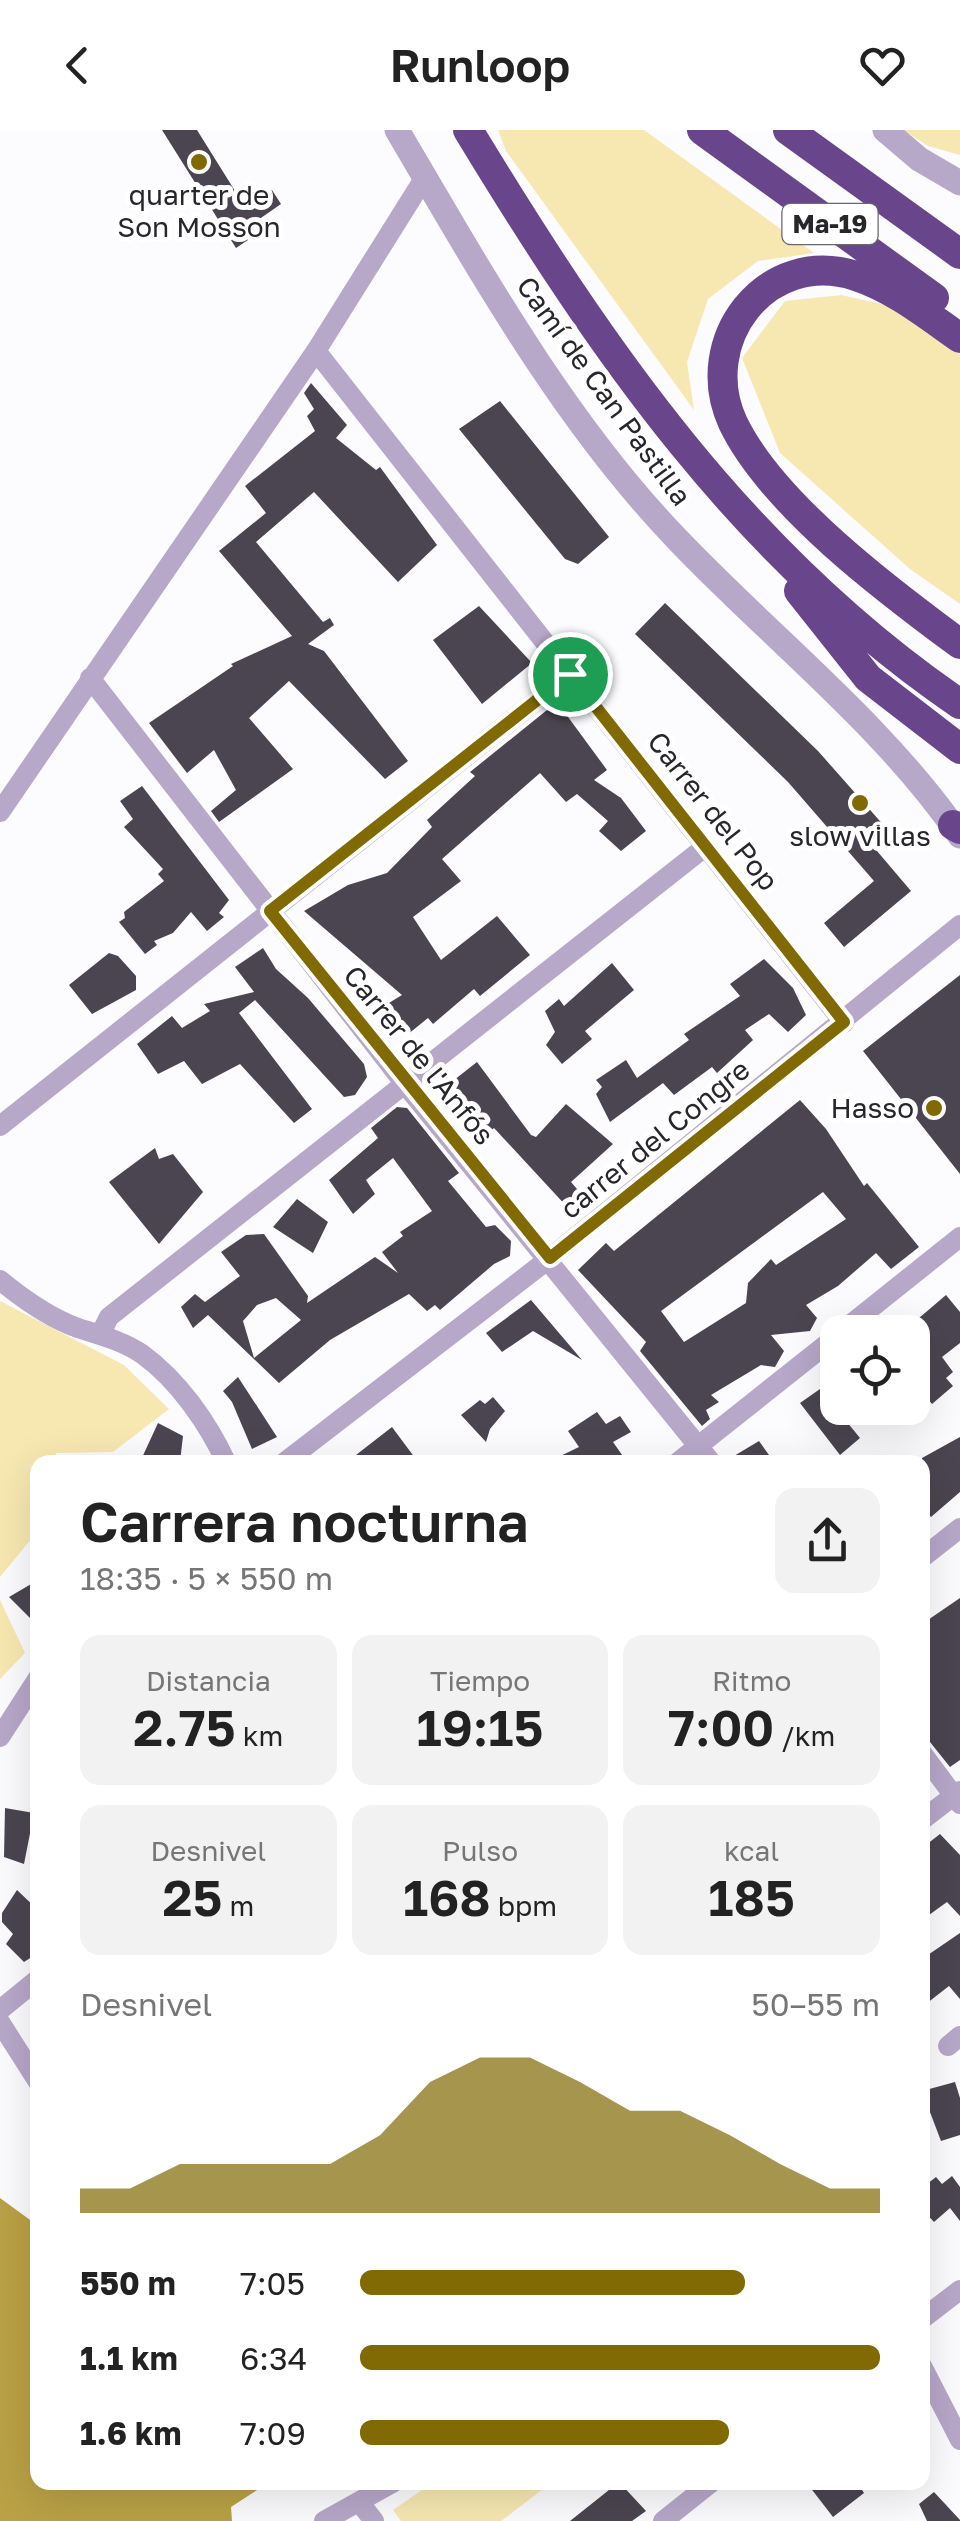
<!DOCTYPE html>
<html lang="es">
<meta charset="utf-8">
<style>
:root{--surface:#fff;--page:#f2f2f2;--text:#222;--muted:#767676;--accent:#816a03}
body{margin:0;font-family:"Golos Text",sans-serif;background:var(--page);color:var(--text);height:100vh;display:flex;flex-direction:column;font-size:38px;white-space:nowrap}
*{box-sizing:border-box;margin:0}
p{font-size:32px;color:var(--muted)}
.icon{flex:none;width:55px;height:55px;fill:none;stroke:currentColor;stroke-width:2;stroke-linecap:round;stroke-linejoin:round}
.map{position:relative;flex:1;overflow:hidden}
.side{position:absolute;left:30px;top:1325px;width:900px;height:1035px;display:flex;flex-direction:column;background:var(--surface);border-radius:20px;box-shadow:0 10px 40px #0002}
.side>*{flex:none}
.tools{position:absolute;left:820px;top:1185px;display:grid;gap:20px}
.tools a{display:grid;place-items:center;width:110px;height:110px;border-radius:20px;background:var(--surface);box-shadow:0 10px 40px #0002;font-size:50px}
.pin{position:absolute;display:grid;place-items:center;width:85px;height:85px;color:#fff;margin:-42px;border:5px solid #fff;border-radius:50%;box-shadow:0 2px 10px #0007}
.round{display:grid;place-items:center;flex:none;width:105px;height:105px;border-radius:20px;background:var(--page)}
.headline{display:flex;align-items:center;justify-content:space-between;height:170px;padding:0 50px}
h1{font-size:55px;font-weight:600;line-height:75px}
.stats{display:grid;grid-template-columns:repeat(3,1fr);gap:15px;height:170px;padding:10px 50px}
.stats div{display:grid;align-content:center;border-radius:20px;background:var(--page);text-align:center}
.stats b{font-size:50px;font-weight:600}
.stats small{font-size:28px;font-weight:400}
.stats p{font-size:28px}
.chart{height:280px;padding:20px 50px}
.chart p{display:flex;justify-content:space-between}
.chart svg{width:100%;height:180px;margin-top:10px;fill:var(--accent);opacity:.7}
ul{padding:0 50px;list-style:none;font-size:32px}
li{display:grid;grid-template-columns:160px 120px 1fr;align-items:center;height:75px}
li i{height:25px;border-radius:12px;background:var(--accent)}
header{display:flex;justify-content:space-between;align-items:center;height:130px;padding:0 50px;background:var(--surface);font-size:45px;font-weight:600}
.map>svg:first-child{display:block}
</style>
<header><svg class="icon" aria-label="back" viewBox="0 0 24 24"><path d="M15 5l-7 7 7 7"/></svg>Runloop<svg class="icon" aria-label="heart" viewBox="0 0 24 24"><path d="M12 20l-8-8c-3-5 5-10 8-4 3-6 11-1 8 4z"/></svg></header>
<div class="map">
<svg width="960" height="2391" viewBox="0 0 960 2391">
<rect width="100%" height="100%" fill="#fcfbfd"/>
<!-- green -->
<path fill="#f7e8b2" d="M 498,0 L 644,0 L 814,123 L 758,131 L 708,169 L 687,232 L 694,280 L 506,21 Z
M 903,0 L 960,0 L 960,25 L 928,16 Z
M 841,165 L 895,177 L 960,224 L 960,474 L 910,439 L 780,323 L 742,228 L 785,171 Z
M 0,1171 L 124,1235 L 169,1279 L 113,1322 L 56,1323 L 54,1332 L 38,1332 L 37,1402 L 0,1447 Z
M 0,1470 L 25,1523 L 0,1549 Z
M 432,2353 L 433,2352 L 551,2353 L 501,2391 L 401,2391 L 393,2380 Z"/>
<!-- water -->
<path fill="#baa146" d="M 0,2068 L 37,2095 L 38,2352 L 268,2353 L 231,2377 L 232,2391 L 0,2391 Z"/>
<!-- building -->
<path fill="#4a4550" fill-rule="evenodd" d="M 162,0 L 197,0 L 245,77 L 272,60 L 281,74 L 245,99 L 251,108 L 236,118 Z
M 311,253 L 347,295 L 336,308 L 376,340 L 380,337 L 437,415 L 398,452 L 314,362 L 256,412 L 323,492 L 330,488 L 334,495 L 308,514 L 324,521 L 408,631 L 385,649 L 289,551 L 249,588 L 293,639 L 219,692 L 211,681 L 236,660 L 214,620 L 187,643 L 149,593 L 233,536 L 231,534 L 292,506 L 219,421 L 266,383 L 245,356 L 315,301 L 307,286 L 314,279 L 304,263 Z
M 500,271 L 609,407 L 578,434 L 565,429 L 459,299 Z
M 665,473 L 818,621 L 894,707 L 877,721 L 911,761 L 844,817 L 824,793 L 874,751 L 788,652 L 635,504 Z
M 479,476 L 532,533 L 482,574 L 433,510 Z
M 557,572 L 607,640 L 594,650 L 621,668 L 646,701 L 621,721 L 599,701 L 608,691 L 577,664 L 566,672 L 540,643 L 442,729 L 461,751 L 413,787 L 441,830 L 497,786 L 530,825 L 480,866 L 474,859 L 433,894 L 428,888 L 407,905 L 379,879 L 402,865 L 304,781 L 348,755 L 387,743 L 432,697 L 427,690 L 475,646 L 470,642 Z
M 142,656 L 229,770 L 219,783 L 224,787 L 207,801 L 191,782 L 173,803 L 154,811 L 157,815 L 145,824 L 119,792 L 125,788 L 124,782 L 164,751 L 158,744 L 163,739 L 124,697 L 133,689 L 120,671 Z
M 263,818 L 276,839 L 308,868 L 364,934 L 367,947 L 355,965 L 344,967 L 255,870 L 239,883 L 312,979 L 294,993 L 240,934 L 202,954 L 184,931 L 158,944 L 137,914 L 172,886 L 182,898 L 210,881 L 204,874 L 254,862 L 235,837 Z
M 109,823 L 118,826 L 136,846 L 136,860 L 92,884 L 69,855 Z
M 764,829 L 793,858 L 806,885 L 788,902 L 769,884 L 745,900 L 753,910 L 717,943 L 712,937 L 674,965 L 663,953 L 610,992 L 596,964 L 602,957 L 596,950 L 626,930 L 637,948 L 689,910 L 684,904 L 740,866 L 730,854 Z
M 612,833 L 634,860 L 585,901 L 592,909 L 562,934 L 546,915 L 555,902 L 545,881 L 559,869 L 564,876 Z
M 960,845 L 960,1044 L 863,921 Z
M 477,932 L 531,1005 L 536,1007 L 566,974 L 613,1014 L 571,1052 L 583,1066 L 569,1079 L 494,998 L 485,1006 L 465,980 L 449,954 Z
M 800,970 L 826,999 L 864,1056 L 867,1053 L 919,1117 L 891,1139 L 876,1123 L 838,1156 L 806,1175 L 817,1188 L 810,1201 L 771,1205 L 784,1221 L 775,1237 L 761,1235 L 711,1265 L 719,1272 L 706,1280 L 710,1289 L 702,1296 L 640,1221 L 646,1212 L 578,1140 L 606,1113 L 614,1121 ZM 823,1062 L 846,1089 L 776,1135 L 771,1129 L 748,1153 L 746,1173 L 684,1212 L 661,1181 Z
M 397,977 L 407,978 L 459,1043 L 448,1051 L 486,1097 L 495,1095 L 511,1111 L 510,1126 L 494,1134 L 440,1180 L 435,1175 L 427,1181 L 409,1164 L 330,1210 L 279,1253 L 208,1185 L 193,1198 L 181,1177 L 195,1164 L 205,1172 L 240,1146 L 221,1122 L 246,1105 L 264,1104 L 308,1166 L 307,1173 L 375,1127 L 398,1143 L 382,1122 L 403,1106 L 400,1102 L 432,1081 L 393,1028 L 366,1050 L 375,1064 L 353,1084 L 329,1050 L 378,1008 L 371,998 ZM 276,1168 L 301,1190 L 254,1228 L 243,1191 L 257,1175 Z
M 155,1018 L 159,1029 L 173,1024 L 203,1062 L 159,1114 L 109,1052 Z
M 297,1069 L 328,1092 L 313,1123 L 273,1097 Z
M 946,1165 L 960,1182 L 960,1213 L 942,1227 L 953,1242 L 946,1248 L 953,1256 L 932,1274 L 912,1250 L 912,1194 Z
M 531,1170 L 582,1230 L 533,1201 L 502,1222 L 486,1203 Z
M 238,1247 L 277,1307 L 252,1319 L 232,1272 L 223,1261 Z
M 820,1259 L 860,1308 L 840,1325 L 800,1273 Z
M 493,1267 L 505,1281 L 490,1299 L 486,1312 L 461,1285 L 480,1270 L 485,1274 Z
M 597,1282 L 606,1294 L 620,1286 L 631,1302 L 613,1312 L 627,1332 L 548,1332 L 579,1317 L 568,1301 Z
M 158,1293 L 183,1306 L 180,1332 L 140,1332 Z
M 392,1297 L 418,1332 L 347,1332 Z
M 960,1307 L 960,1362 L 931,1387 L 922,1378 L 922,1328 Z
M 759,1311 L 774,1332 L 724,1332 Z
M 38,1450 L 38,1496 L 9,1467 Z
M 960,1468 L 960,1630 L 950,1637 L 922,1602 L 922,1494 Z
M 5,1678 L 34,1683 L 24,1734 L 4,1727 Z
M 940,1704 L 960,1725 L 960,1786 L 947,1772 L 922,1790 L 922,1718 Z
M 17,1760 L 38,1780 L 38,1823 L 24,1832 L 6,1814 L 13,1804 L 2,1792 L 2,1783 Z
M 960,1803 L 960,1869 L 949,1856 L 922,1877 L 922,1829 Z
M 955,1952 L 960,1968 L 960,2005 L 941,2011 L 922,1961 Z
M 952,2046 L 960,2057 L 960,2091 L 950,2078 L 934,2092 L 922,2079 L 922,2058 L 936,2047 L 942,2054 Z
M 619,2352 L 646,2381 L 632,2391 L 570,2391 Z
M 806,2352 L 857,2352 L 864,2363 L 833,2387 Z
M 934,2362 L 960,2390 L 960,2391 L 927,2391 L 919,2374 Z"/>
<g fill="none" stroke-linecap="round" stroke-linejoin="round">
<!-- minor -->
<path stroke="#b7a7c9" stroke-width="20" d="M 316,221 L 844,893
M 90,548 L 405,954 L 711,1332
M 0,682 L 316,221 L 425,47
M 0,996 L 570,544
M 0,1150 C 23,1169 50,1188 78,1198 C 100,1205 123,1211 142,1224 C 178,1250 208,1293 226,1332
M 841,1202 L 960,1107
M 101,1203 L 109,1187 L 705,717
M 285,1332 L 550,1128 L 960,795
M 678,1332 L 838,1205
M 922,1428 L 960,1398
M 0,1607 L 38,1548
M 922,1623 L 960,1674
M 922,1690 L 960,1661
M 0,1880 L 38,1849
M 0,1892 L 38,1952
M 948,1916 L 960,1906
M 922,2189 L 960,2160
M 922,2236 L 960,2310
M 360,2373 L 374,2391
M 324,2391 L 394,2352
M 663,2391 L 712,2352"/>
<!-- tertiary -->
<path stroke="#b7a7c9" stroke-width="25" d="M 397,0 C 480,141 563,290 676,408 C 770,507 882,593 960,706
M 885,0 L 919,29 L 960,53"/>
<!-- motorway -->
<path stroke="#69468b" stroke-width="30" d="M 468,0 C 602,221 743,426 960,574
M 702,0 L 934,168
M 788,0 L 960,124
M 960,208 C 927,185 895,159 856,146 C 766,117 695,211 733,293 C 772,374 888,461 960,514
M 799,461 L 868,548 L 960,619
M 953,695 L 960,699"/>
</g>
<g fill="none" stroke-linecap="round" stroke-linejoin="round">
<!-- route casing -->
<g stroke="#fff" stroke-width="20">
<path id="route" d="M 570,544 L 844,892 L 550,1128 L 270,781 Z"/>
</g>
<!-- route -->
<use href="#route" stroke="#816a03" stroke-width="12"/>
</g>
<!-- markers -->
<g fill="#816a03" stroke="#fff" stroke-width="4">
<circle cx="199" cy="32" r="10"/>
<circle cx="860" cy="673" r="10"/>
<circle cx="934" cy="978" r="10"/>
</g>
<g text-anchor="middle" stroke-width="10" stroke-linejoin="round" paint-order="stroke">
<!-- shield labels -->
<rect fill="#fff" stroke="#68676a" stroke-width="2.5" x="782.5" y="74" width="95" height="40" rx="8"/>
<g font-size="25" font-weight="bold" fill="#28262a">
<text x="830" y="103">Ma-19</text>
</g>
<!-- poi labels -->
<g font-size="28" fill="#28262a" stroke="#fff">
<text x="199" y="75">quarter de<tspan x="199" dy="32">Son Mosson</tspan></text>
<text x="860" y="716">slow villas</text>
<text x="914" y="988" text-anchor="end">Hasso</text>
</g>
<!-- street labels -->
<g font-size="28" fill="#28262a" stroke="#fff">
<text transform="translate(604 261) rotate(54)" y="10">Camí de Can Pastilla</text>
<text transform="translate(713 681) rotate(52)" y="10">Carrer del Pop</text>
<text transform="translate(419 925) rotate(51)" y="10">Carrer de l'Anfós</text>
<text transform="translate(655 1009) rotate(-39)" y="10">carrer del Congre</text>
</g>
</g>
</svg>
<div class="tools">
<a><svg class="icon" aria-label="locate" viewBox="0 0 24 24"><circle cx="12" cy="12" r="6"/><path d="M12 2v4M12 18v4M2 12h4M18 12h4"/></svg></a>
</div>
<div class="pin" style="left:570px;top:544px;background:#1e9e55"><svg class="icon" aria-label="arrive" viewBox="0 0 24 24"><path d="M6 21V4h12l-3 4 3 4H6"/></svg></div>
<section class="side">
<div class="headline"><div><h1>Carrera nocturna</h1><p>18:35 · 5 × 550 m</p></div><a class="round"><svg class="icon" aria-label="share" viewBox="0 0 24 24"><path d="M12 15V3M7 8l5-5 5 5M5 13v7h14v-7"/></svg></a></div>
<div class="stats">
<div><p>Distancia</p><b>2.75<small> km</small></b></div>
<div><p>Tiempo</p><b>19:15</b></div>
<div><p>Ritmo</p><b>7:00<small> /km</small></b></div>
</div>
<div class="stats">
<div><p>Desnivel</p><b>25<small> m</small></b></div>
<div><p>Pulso</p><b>168<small> bpm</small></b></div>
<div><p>kcal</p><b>185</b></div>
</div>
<div class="chart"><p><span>Desnivel</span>50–55 m</p>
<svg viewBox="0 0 160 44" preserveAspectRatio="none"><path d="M0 44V38L10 38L20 32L30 32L40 32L50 32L60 25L70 12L80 6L90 6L100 12L110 19L120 19L130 25L140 32L150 38L160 38V44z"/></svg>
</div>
<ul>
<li><b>550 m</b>7:05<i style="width:74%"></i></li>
<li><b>1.1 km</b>6:34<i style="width:100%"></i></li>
<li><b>1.6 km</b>7:09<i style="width:71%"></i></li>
</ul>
</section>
</div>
